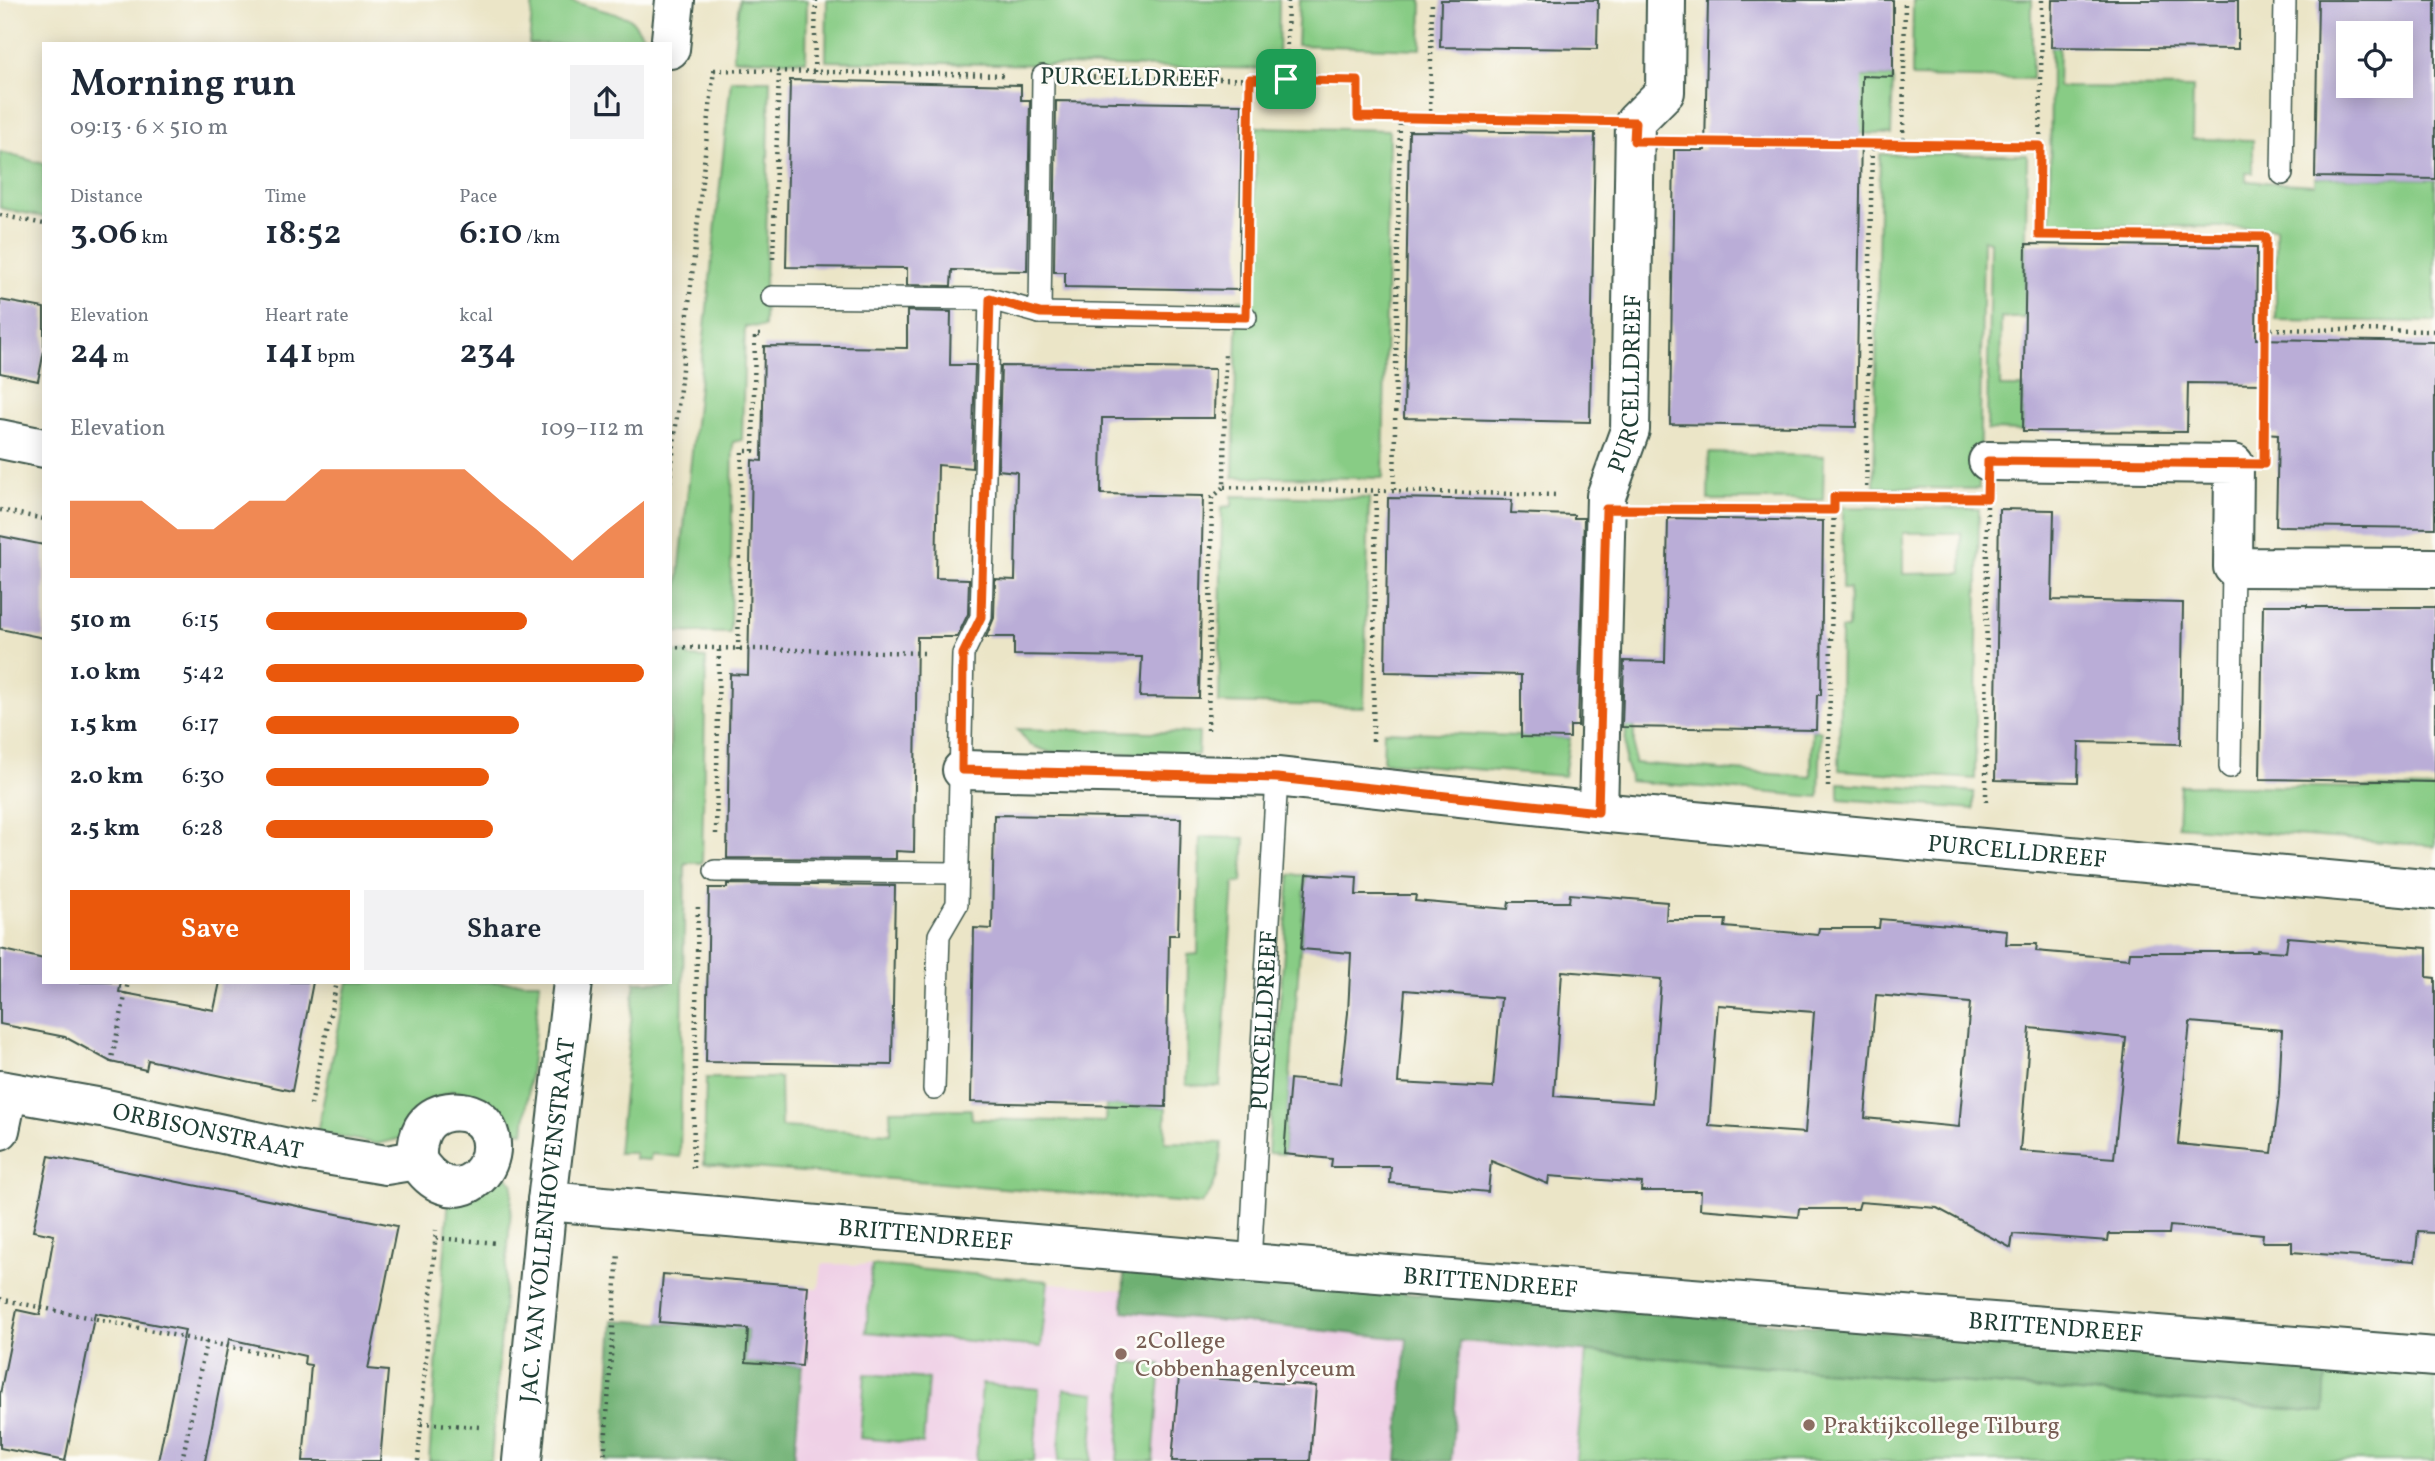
<!DOCTYPE html>
<meta charset="utf-8">
<style>
:root{--surface:#fff;--page:#f2f2f3;--text:#1f2937;--muted:#747a83;--accent:#ea580c}
body{margin:0;font-family:Vollkorn,serif;background:var(--page);color:var(--text);height:100vh;display:flex;flex-direction:column;font-size:26px;white-space:nowrap}
*{box-sizing:border-box;margin:0}
p{font-size:23px;color:var(--muted)}
.icon{flex:none;width:38px;height:38px;fill:none;stroke:currentColor;stroke-width:2;stroke-linecap:round;stroke-linejoin:round}
.map{position:relative;flex:1;overflow:hidden}
.side{position:absolute;left:42px;top:42px;width:630px;height:942px;display:flex;flex-direction:column;background:var(--surface);border-radius:0px;box-shadow:0 4px 18px #0003}
.side>*{flex:none}
.fabs{position:absolute;left:2336px;top:21px;display:grid;gap:14px}
.fabs a{display:grid;place-items:center;width:77px;height:77px;border-radius:0px;background:var(--surface);box-shadow:0 4px 18px #0003;font-size:35px}
.pin{position:absolute;display:grid;place-items:center;width:60px;height:60px;color:#fff;margin:-30px;border-radius:14px;box-shadow:0 4px 10px #0006}
.round{display:grid;place-items:center;flex:none;width:74px;height:74px;border-radius:0px;background:var(--page)}
.headline{display:flex;align-items:center;justify-content:space-between;height:119px;padding:0 28px}
h1{font-size:38px;font-weight:600;line-height:52px}
.figures{display:grid;grid-template-columns:repeat(3,1fr);gap:10px;height:119px;padding:7px 28px}
.figures div{display:grid;align-content:center}
.figures b{font-size:35px;font-weight:600}
.figures small{font-size:19px;font-weight:400}
.figures p{font-size:19px}
.chart{height:196px;padding:14px 28px}
.chart p{display:flex;justify-content:space-between}
.chart svg{width:100%;height:126px;margin-top:7px;fill:var(--accent);opacity:.7}
.primary-button{display:flex;gap:14px;margin-top:auto;padding:14px 28px}
.primary-button a{flex:1;height:80px;border-radius:0px;background:var(--accent);color:#fff;font-size:28px;font-weight:600;line-height:80px;text-align:center}
.primary-button a+a{background:var(--page);color:var(--text)}
ul{padding:0 28px;list-style:none;font-size:23px}
li{display:grid;grid-template-columns:112px 84px 1fr;align-items:center;height:52px}
li i{height:18px;border-radius:9px;background:var(--accent)}
.map>svg:first-child{display:block}
</style>
<div class="map">
<svg width="2435" height="1461" viewBox="0 0 2435 1461">
<rect width="100%" height="100%" fill="#fdfcf7"/>
<filter id="ink" filterUnits="userSpaceOnUse"><feTurbulence type="fractalNoise" baseFrequency=".0143" numOctaves="2"/><feDisplacementMap in="SourceGraphic" scale="14" xChannelSelector="R" yChannelSelector="G"/><feConvolveMatrix kernelMatrix="1 2 1 2 8 2 1 2 1" color-interpolation-filters="sRGB"/></filter>
<filter id="wash" filterUnits="userSpaceOnUse"><feTurbulence type="fractalNoise" baseFrequency=".00686" numOctaves="4" result="noise"/><feDisplacementMap in="SourceGraphic" scale="28" xChannelSelector="R" yChannelSelector="G"/><feGaussianBlur stdDeviation="1.57" result="paint"/><feColorMatrix in="noise" values="0 0 0 0 0 0 0 0 0 0 0 0 0 0 0 0 0 1.4 0 .05"/><feComposite in="paint" operator="in"/></filter>
<g filter="url(#wash)">
<rect width="100%" height="100%" fill="#ebe5c7"/>
<!-- built -->
<path fill="#efd0e6" d="M 822,1264 L 872,1265 L 1123,1290 L 1123,1311 L 1440,1341 L 2190,1394 L 2185,1455 L 2285,1461 L 668,1461 L 802,1366 L 808,1288 L 819,1288 Z"/>
<!-- green -->
<path fill="#88cc85" stroke="#54845c" stroke-width="2" fill-rule="evenodd" d="M 533,0 L 567,0 L 630,18 L 643,35 L 643,44 L 529,44 Z
M 739,0 L 807,0 L 806,61 L 733,59 Z
M 827,0 L 1279,0 L 1278,69 L 826,61 Z
M 1299,0 L 1422,0 L 1421,49 L 1297,45 Z
M 1913,0 L 2032,0 L 2032,79 L 1912,77 Z
M 2051,46 L 2059,47 L 2058,87 L 2193,88 L 2192,139 L 2253,140 L 2253,173 L 2246,173 L 2246,181 L 2315,185 L 2315,177 L 2435,179 L 2435,322 L 2276,320 L 2276,228 L 2050,224 Z
M 1751,75 L 1893,77 L 1891,134 L 1750,132 Z
M 731,80 L 770,80 L 764,327 L 745,326 L 742,440 L 733,442 L 730,633 L 673,632 Z
M 1256,127 L 1389,130 L 1383,478 L 1233,477 L 1238,300 L 1253,300 Z
M 0,152 L 44,164 L 44,217 L 0,208 Z
M 1880,154 L 2027,155 L 2025,318 L 2001,318 L 2000,387 L 2023,387 L 2023,431 L 1987,430 L 1990,241 L 1983,239 L 1979,489 L 1874,487 Z
M 1709,453 L 1824,456 L 1823,500 L 1708,500 Z
M 1232,496 L 1369,498 L 1364,707 L 1219,703 L 1222,507 L 1232,506 Z
M 1843,507 L 1979,509 L 1975,779 L 1839,770 L 1841,629 L 1848,629 L 1849,589 L 1842,589 ZM 1903,533 L 1961,533 L 1962,573 L 1903,574 Z
M 673,652 L 688,653 L 688,657 L 706,658 L 702,863 L 685,863 L 680,1157 L 651,1154 L 650,1160 L 635,1159 L 635,1153 L 618,1153 L 635,982 L 670,982 L 670,657 L 673,657 Z
M 1634,721 L 1634,763 L 1811,777 L 1812,730 L 1821,731 L 1819,797 L 1629,781 L 1630,777 L 1625,762 L 1626,724 Z
M 1017,729 L 1199,733 L 1198,755 L 1049,752 L 1030,745 Z
M 1384,731 L 1570,738 L 1564,776 L 1383,762 Z
M 1839,783 L 1974,792 L 1974,809 L 1839,799 Z
M 2180,785 L 2435,789 L 2435,846 L 2178,826 Z
M 1200,837 L 1245,838 L 1242,882 L 1234,883 L 1220,1086 L 1186,1085 L 1188,955 L 1198,954 Z
M 1290,875 L 1306,875 L 1284,1154 L 1268,1153 Z
M 348,982 L 540,982 L 524,1132 L 507,1130 L 480,1096 L 452,1091 L 432,1100 L 402,1138 L 377,1144 L 317,1132 Z
M 706,1078 L 780,1078 L 781,1127 L 891,1133 L 890,1110 L 971,1109 L 972,1119 L 1105,1122 L 1106,1105 L 1166,1107 L 1165,1142 L 1222,1143 C 1220,1167 1218,1185 1201,1204 L 704,1164 Z
M 501,1171 L 513,1183 L 491,1461 L 429,1461 L 449,1196 Z
M 872,1265 L 1048,1281 L 1041,1347 L 866,1332 Z
M 1586,1352 L 2323,1412 L 2326,1367 L 2435,1375 L 2435,1461 L 1576,1461 Z
M 1125,1362 L 1161,1364 L 1153,1461 L 1117,1461 Z
M 865,1374 L 928,1379 L 923,1444 L 860,1438 Z
M 982,1384 L 1039,1389 L 1034,1461 L 976,1461 Z
M 1064,1389 L 1096,1393 L 1091,1461 L 1058,1461 Z"/>
<!-- forest -->
<path fill="#6eb072" stroke="#467653" stroke-width="2" d="M 1124,1271 L 2326,1367 L 2324,1412 L 1460,1341 L 1451,1461 L 1397,1461 L 1407,1339 L 1123,1311 Z
M 613,1320 L 748,1329 L 746,1362 L 802,1366 L 794,1461 L 604,1460 Z"/>
<g id="blocks">
<!-- building -->
<path fill="#baadd7" fill-rule="evenodd" d="M 1441,0 L 1598,0 L 1597,49 L 1440,47 Z
M 1708,0 L 1893,0 L 1893,77 L 1862,76 L 1856,427 L 1670,424 L 1674,150 L 1705,150 Z
M 2052,0 L 2238,0 L 2238,49 L 2051,47 Z
M 2318,0 L 2435,0 L 2435,179 L 2315,177 ZM 2348,33 L 2401,33 L 2401,86 L 2348,86 Z
M 790,80 L 1021,85 L 1021,100 L 1030,100 L 1027,271 L 952,270 L 951,286 L 907,285 L 907,268 L 786,267 Z
M 1056,101 L 1242,104 L 1239,290 L 1065,287 L 1065,272 L 1054,272 Z
M 1409,131 L 1595,133 L 1590,422 L 1404,418 Z
M 2026,244 L 2257,247 L 2256,339 L 2435,342 L 2435,528 L 2276,526 L 2278,434 L 2264,433 L 2265,384 L 2188,383 L 2187,432 L 2023,431 Z
M 0,300 L 44,308 L 44,351 L 38,381 L 0,373 Z
M 907,311 L 951,312 L 950,365 L 975,365 L 972,468 L 938,465 L 936,578 L 969,579 L 968,614 L 957,637 L 917,637 L 914,852 L 896,851 L 896,859 L 727,858 L 730,674 L 748,675 L 752,460 L 762,461 L 764,346 L 907,348 Z
M 1001,366 L 1215,369 L 1214,418 L 1102,418 L 1101,494 L 1203,496 L 1199,698 L 1140,697 L 1142,657 L 1014,655 L 1014,637 L 986,637 L 994,618 L 995,579 L 1015,580 L 1017,472 L 998,470 Z
M 1388,498 L 1512,500 L 1511,513 L 1574,515 L 1574,518 L 1584,518 L 1578,726 L 1570,726 L 1570,738 L 1521,737 L 1521,675 L 1385,672 Z
M 1999,509 L 2054,510 L 2052,600 L 2183,603 L 2181,744 L 2079,742 L 2078,782 L 1995,780 Z
M 1668,518 L 1823,521 L 1821,695 L 1817,695 L 1816,730 L 1622,727 L 1624,661 L 1665,662 Z
M 0,536 L 44,545 L 44,638 L 0,629 Z
M 2263,605 L 2307,605 L 2307,607 L 2435,607 L 2435,782 L 2260,779 Z
M 994,815 L 1181,818 L 1178,935 L 1169,935 L 1166,1107 L 971,1102 L 974,928 L 992,929 Z
M 1307,874 L 1357,877 L 1356,895 L 1416,895 L 1415,901 L 1461,905 L 1508,909 L 1509,902 L 1569,902 L 1570,894 L 1667,902 L 1666,920 L 1726,920 L 1725,927 L 1818,935 L 1819,928 L 1879,928 L 1880,919 L 2007,930 L 2006,944 L 2037,944 L 2036,951 L 2129,959 L 2130,952 L 2257,952 L 2257,950 L 2286,952 L 2288,937 L 2427,948 L 2427,977 L 2435,978 L 2435,1233 L 2418,1232 L 2415,1261 L 2292,1252 L 2292,1242 L 2262,1242 L 2263,1234 L 2170,1226 L 2169,1234 L 2109,1234 L 2108,1241 L 2013,1234 L 2011,1248 L 1937,1208 L 1860,1202 L 1858,1209 L 1799,1209 L 1798,1217 L 1700,1209 L 1701,1191 L 1641,1191 L 1642,1183 L 1549,1176 L 1548,1184 L 1491,1161 L 1488,1192 L 1390,1183 L 1391,1167 L 1331,1167 L 1332,1159 L 1284,1154 L 1290,1079 L 1340,1084 L 1348,1013 L 1351,953 L 1301,949 ZM 1562,971 L 1661,979 L 1652,1103 L 1554,1096 ZM 1405,990 L 1501,998 L 1493,1088 L 1398,1083 ZM 1876,995 L 1970,1003 L 1959,1127 L 1865,1118 ZM 1718,1005 L 1814,1012 L 1805,1133 L 1709,1126 ZM 2190,1022 L 2282,1030 L 2279,1095 L 2272,1153 L 2178,1144 ZM 2030,1028 L 2126,1038 L 2114,1158 L 2020,1151 Z
M 727,884 L 895,886 L 892,1065 L 706,1062 L 709,888 L 727,888 Z
M 0,949 L 44,959 L 44,982 L 121,982 L 119,992 L 214,1010 L 220,982 L 313,982 L 292,1091 L 148,1060 L 146,1070 L 111,1062 L 65,1037 L 0,1024 Z
M 49,1156 L 397,1226 L 368,1369 L 388,1371 L 380,1461 L 303,1461 L 311,1365 L 304,1364 L 305,1356 L 229,1339 L 205,1461 L 158,1461 L 185,1330 L 95,1313 L 65,1461 L 0,1448 L 0,1394 L 17,1310 L 40,1315 L 54,1235 L 33,1231 Z
M 663,1274 L 808,1286 L 802,1366 L 746,1362 L 748,1329 L 659,1322 Z
M 1179,1376 L 1316,1386 L 1310,1461 L 1172,1461 Z"/>
</g>
</g>
<g filter="url(#ink)">
<use href="#blocks" fill-opacity="0" stroke="#3e564a" stroke-width="2"/>
<g fill="none" stroke-linecap="round" stroke-linejoin="round">
<!-- lane casing -->
<g stroke="#3e564a" stroke-width="24">
<g id="lane">
<path d="M 2282,174 L 2285,0"/>
<path d="M 772,297 L 990,299 L 1040,313 L 1246,317"/>
<path d="M 1040,313 L 1043,76"/>
<path d="M 2230,767 L 2233,567"/>
<path d="M 715,871 L 958,873"/>
<path d="M 934,1089 L 939,935 L 957,904 L 963,654 L 981,617 L 990,299"/>
<path id="s1" d="M 1250,1263 L 1277,777"/>
</g>
</g>
<!-- street casing -->
<g stroke="#3e564a" stroke-width="42">
<g id="street">
<path d="M 670,49 L 675,0"/>
<path d="M 0,439 L 44,448"/>
<path d="M 1988,461 L 2234,464 L 2233,567 L 2435,568"/>
<path id="s2" d="M 962,770 L 1277,777 L 1598,812 L 2435,890"/>
<path id="s3" d="M 1598,812 L 1606,496 L 1630,430 L 1635,122 L 1665,92 L 1666,0"/>
<path id="s4" d="M 0,1090 L 102,1108 L 302,1151 L 386,1165 L 417,1160 C 430,1182 455,1198 478,1177 C 495,1161 497,1130 475,1116 C 467,1112 457,1111 449,1112 C 423,1116 416,1136 417,1160"/>
<path d="M 0,1130 L 8,1092"/>
<path id="s5" d="M 547,1201 L 1250,1263 L 2435,1357"/>
<path id="s6" d="M 522,1461 L 547,1201 L 573,982"/>
</g>
</g>
<!-- path -->
<path stroke="#3e564a" stroke-width="4.5" stroke-dasharray="2 5" stroke-linecap="butt" d="M 2042,0 L 2039,235 L 2266,237 L 2265,329 L 2435,331
M 714,70 L 1004,75
M 814,72 L 816,0
M 1079,77 L 1358,81 L 1358,117 L 1590,121
M 1286,80 L 1288,0
M 1430,118 L 1432,0
M 1682,142 L 1872,143 L 1866,498
M 1872,143 L 1903,143 L 1905,0
M 1903,143 L 2040,146
M 0,215 L 44,224
M 773,259 L 779,71
M 1247,278 L 1250,80
M 2265,427 L 2265,329
M 670,482 L 714,69
M 1224,487 L 1559,495
M 1394,490 L 1400,118
M 1653,509 L 1834,510
M 0,510 L 44,519
M 670,647 L 924,653
M 738,650 L 742,451 L 753,451 L 755,335 L 761,335
M 1208,730 L 1212,498 L 1224,487 L 1225,353
M 1373,741 L 1376,490
M 1828,787 L 1834,497 L 1958,498
M 1986,802 L 1987,506
M 716,834 L 719,649
M 111,1063 L 128,982
M 311,1105 L 337,982
M 693,1168 L 698,904
M 436,1238 L 498,1243
M 0,1299 L 206,1342 L 182,1461
M 206,1342 L 278,1356
M 421,1423 L 479,1427
M 418,1461 L 436,1230
M 604,1461 L 618,1252"/>
<!-- lane -->
<use href="#lane" stroke="#fff" stroke-width="21"/>
<!-- street -->
<use href="#street" stroke="#fff" stroke-width="38"/>
</g>
</g>
<g fill="none" stroke-linecap="round" stroke-linejoin="round" filter="url(#ink)">
<!-- route casing -->
<g stroke="#fff" stroke-width="14">
<path id="route" d="M 1250,79 L 1358,81 L 1358,117 L 1635,122 L 1634,141 L 2040,146 L 2039,235 L 2266,237 L 2264,464 L 1988,461 L 1987,498 L 1834,497 L 1834,510 L 1606,509 L 1598,812 L 1277,778 L 962,770 L 963,654 L 981,617 L 990,299 L 1040,313 L 1246,317 Z"/>
</g>
<!-- route -->
<use href="#route" stroke="#ea580c" stroke-width="9"/>
</g>
<!-- markers -->
<g fill="#8d6e63" stroke="#fdfcf7" stroke-width="2.5">
<circle cx="1121" cy="1354" r="7"/>
<circle cx="1809" cy="1425" r="7"/>
</g>
<g text-anchor="middle" stroke-width="5" stroke-linejoin="round" paint-order="stroke">
<!-- street labels -->
<g font-size="24" fill="#1f3d34" stroke="#fdfcf7">
<text transform="translate(1130 77) rotate(1)" y="8">PURCELLDREEF</text>
<text dy="8" stroke="none"><textPath href="#s3" startOffset="432">PURCELLDREEF</textPath></text>
<text dy="8" stroke="none"><textPath href="#s2" startOffset="1059">PURCELLDREEF</textPath></text>
<text dy="8" stroke="none"><textPath href="#s1" startOffset="243">PURCELLDREEF</textPath></text>
<text dy="8" stroke="none"><textPath href="#s4" startOffset="212">ORBISONSTRAAT</textPath></text>
<text dy="8" stroke="none"><textPath href="#s6" startOffset="242">JAC. VAN VOLLENHOVENSTRAAT</textPath></text>
<text dy="8" stroke="none"><textPath href="#s5" startOffset="380">BRITTENDREEF</textPath></text>
<text dy="8" stroke="none"><textPath href="#s5" startOffset="947">BRITTENDREEF</textPath></text>
<text dy="8" stroke="none"><textPath href="#s5" startOffset="1514">BRITTENDREEF</textPath></text>
</g>
<!-- education labels -->
<g font-size="24" fill="#785e54" stroke="#fdfcf7" text-anchor="start">
<text x="1135" y="1348">2College<tspan x="1135" dy="28">Cobbenhagenlyceum</tspan></text>
<text x="1823" y="1433">Praktijkcollege Tilburg</text>
</g>
</g>
</svg>
<div class="fabs">
<a><svg class="icon" aria-label="locate" viewBox="0 0 24 24"><circle cx="12" cy="12" r="6"/><path d="M12 2v4M12 18v4M2 12h4M18 12h4"/></svg></a>
</div>
<div class="pin" style="left:1286px;top:79px;background:#1e9e55"><svg class="icon" aria-label="arrive" viewBox="0 0 24 24"><path d="M6 21V4h12l-3 4 3 4H6"/></svg></div>
<section class="side">
<div class="headline"><div><h1>Morning run</h1><p>09:13 · 6 × 510 m</p></div><a class="round"><svg class="icon" aria-label="share" viewBox="0 0 24 24"><path d="M12 15V3M7 8l5-5 5 5M5 13v7h14v-7"/></svg></a></div>
<div class="figures">
<div><p>Distance</p><b>3.06<small> km</small></b></div>
<div><p>Time</p><b>18:52</b></div>
<div><p>Pace</p><b>6:10<small> /km</small></b></div>
</div>
<div class="figures">
<div><p>Elevation</p><b>24<small> m</small></b></div>
<div><p>Heart rate</p><b>141<small> bpm</small></b></div>
<div><p>kcal</p><b>234</b></div>
</div>
<div class="chart"><p><span>Elevation</span>109–112 m</p>
<svg viewBox="0 0 160 44" preserveAspectRatio="none"><path d="M0 44V17L10 17L20 17L30 27L40 27L50 17L60 17L70 6L80 6L90 6L100 6L110 6L120 17L130 27L140 38L150 27L160 17V44z"/></svg>
</div>
<ul>
<li><b>510 m</b>6:15<i style="width:69%"></i></li>
<li><b>1.0 km</b>5:42<i style="width:100%"></i></li>
<li><b>1.5 km</b>6:17<i style="width:67%"></i></li>
<li><b>2.0 km</b>6:30<i style="width:59%"></i></li>
<li><b>2.5 km</b>6:28<i style="width:60%"></i></li>
</ul>
<div class="primary-button"><a>Save</a><a>Share</a></div>
</section>
</div>
